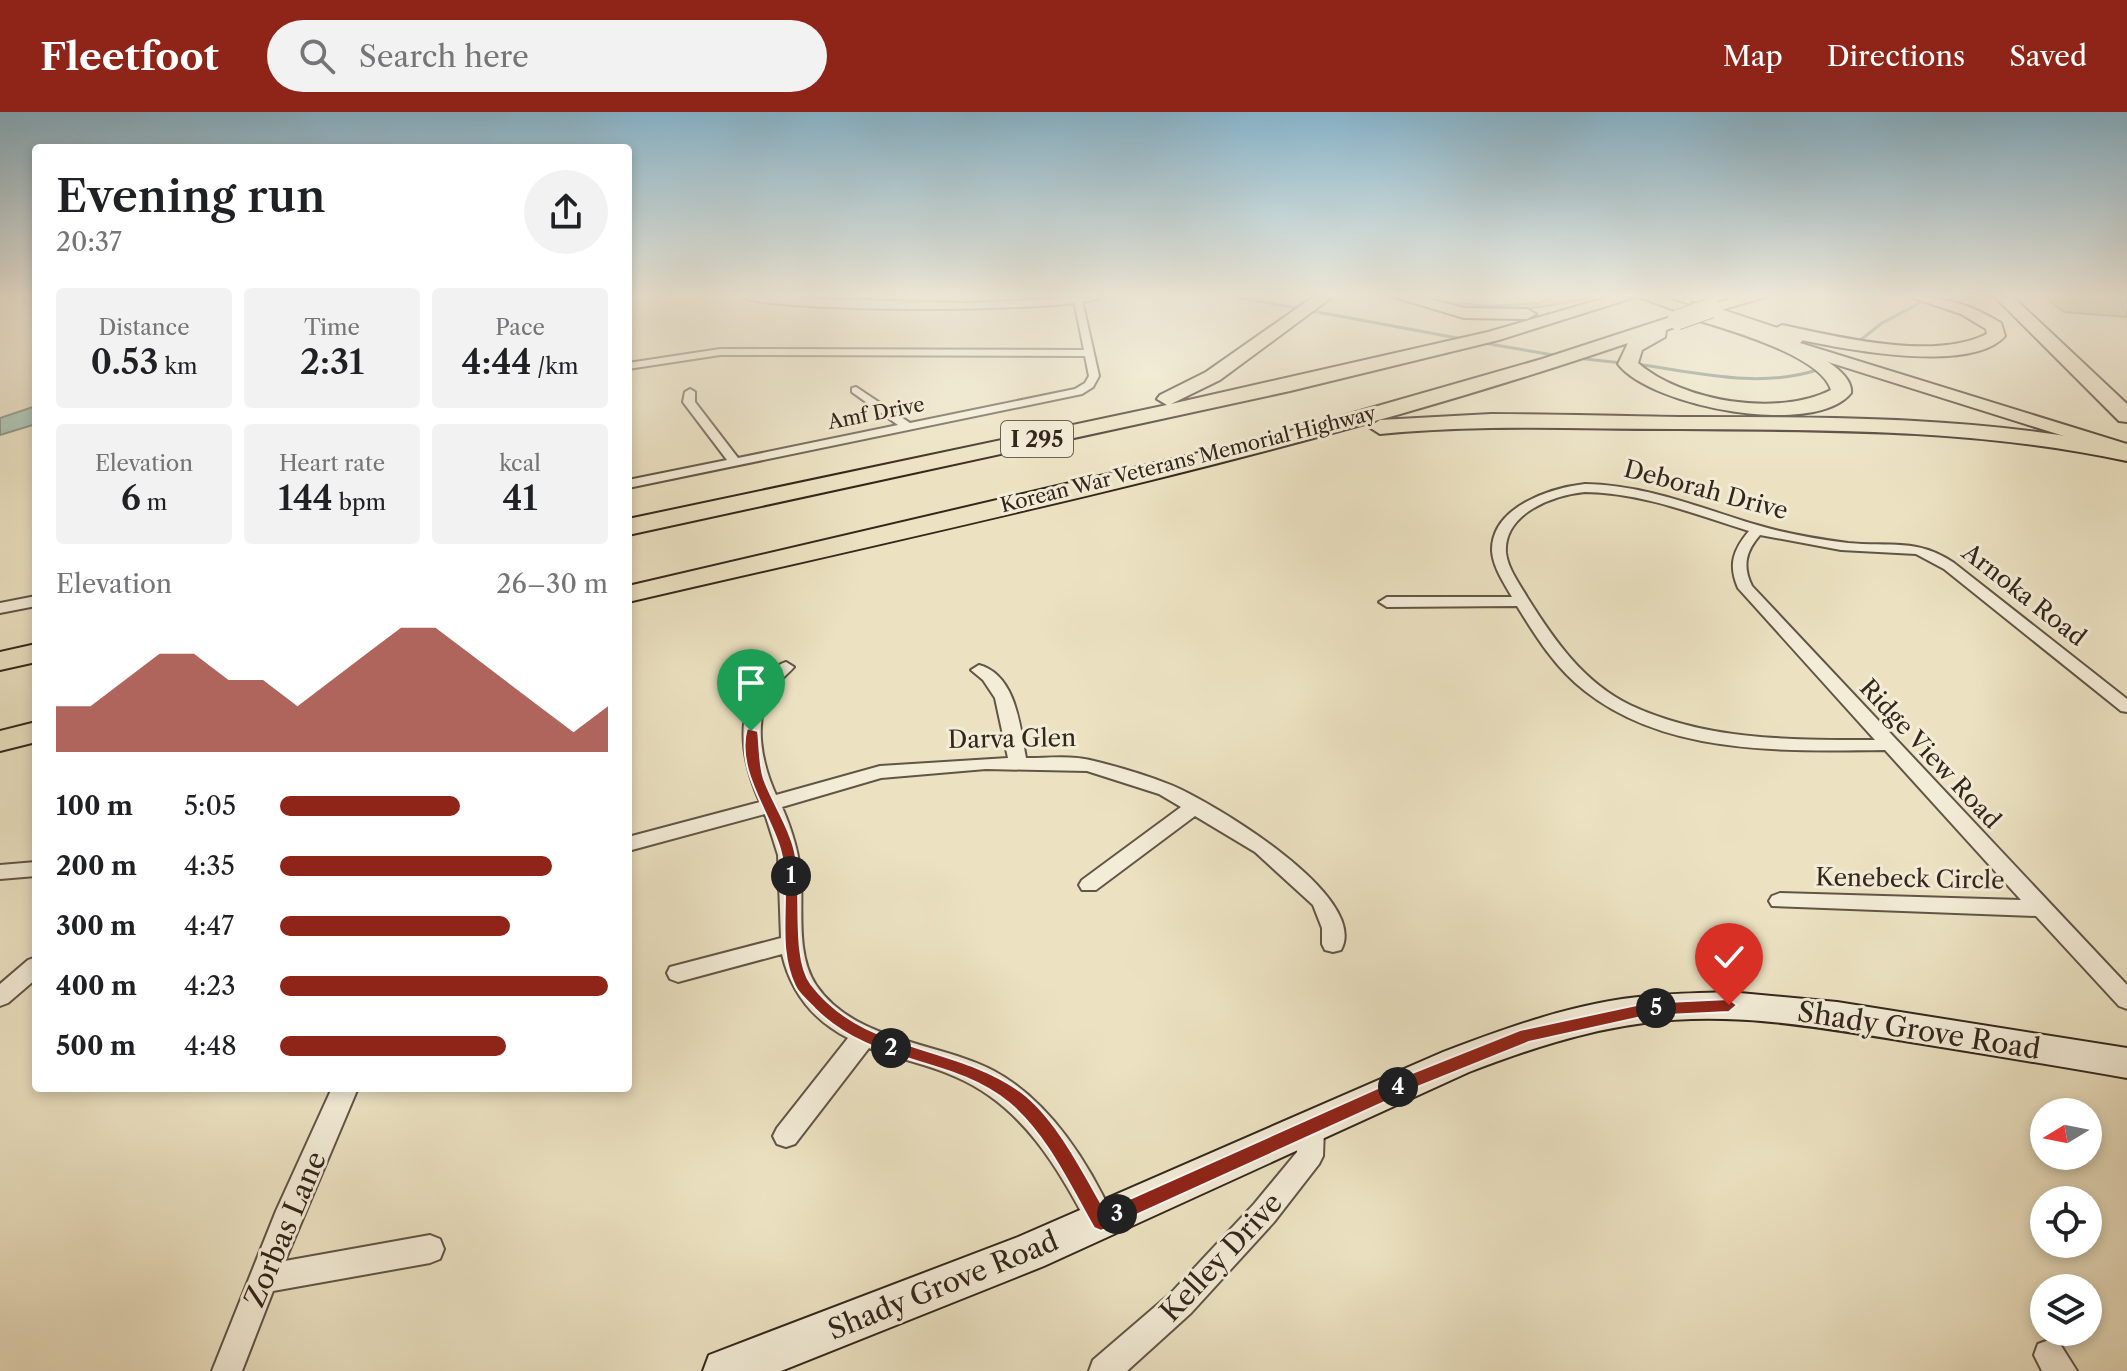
<!DOCTYPE html>
<meta charset="utf-8">
<style>
:root{--surface:#fff;--page:#f2f2f2;--text:#202124;--muted:#757577;--accent:#8f2418}
body{margin:0;font-family:"Libre Caslon Text",serif;background:var(--page);color:var(--text);height:100vh;display:flex;flex-direction:column;font-size:30px;white-space:nowrap}
*{box-sizing:border-box;margin:0}
p{font-size:26px;color:var(--muted)}
.icon{flex:none;width:44px;height:44px;fill:none;stroke:currentColor;stroke-width:2;stroke-linecap:round;stroke-linejoin:round}
.map{position:relative;flex:1;overflow:hidden}
.sheet{position:absolute;left:32px;top:32px;width:600px;height:948px;display:flex;flex-direction:column;background:var(--surface);border-radius:8px;box-shadow:0 4px 12px #0003}
.sheet>*{flex:none}
.needle{width:52px;rotate:260deg}
.buttons{position:absolute;left:2030px;top:986px;display:grid;gap:16px}
.buttons a{display:grid;place-items:center;width:72px;height:72px;border-radius:50%;background:var(--surface);box-shadow:0 4px 12px #0003;font-size:40px}
.pin{position:absolute;display:grid;place-items:center;width:68px;height:68px;color:#fff;margin:-82px -34px;border-radius:50% 50% 50% 0;rotate:-45deg;box-shadow:0 0 8px #0007}
.pin .icon{rotate:45deg}
.km{position:absolute;width:40px;height:40px;margin:-20px;border-radius:50%;background:#222;color:#fff;font-size:22px;line-height:40px;text-align:center}
.round{display:grid;place-items:center;flex:none;width:84px;height:84px;border-radius:42px;background:var(--page)}
.overview{display:flex;align-items:center;justify-content:space-between;height:136px;padding:0 24px}
h1{font-size:44px;font-weight:600;line-height:60px}
.metrics{display:grid;grid-template-columns:repeat(3,1fr);gap:12px;height:136px;padding:8px 24px}
.metrics div{display:grid;align-content:center;border-radius:8px;background:var(--page);text-align:center}
.metrics b{font-size:34px;font-weight:600}
.metrics small{font-size:22px;font-weight:400}
.metrics p{font-size:22px}
.chart{height:224px;padding:16px 24px}
.chart p{display:flex;justify-content:space-between}
.chart svg{width:100%;height:144px;margin-top:8px;fill:var(--accent);opacity:.7}
ul{padding:0 24px;list-style:none;font-size:26px}
li{display:grid;grid-template-columns:128px 96px 1fr;align-items:center;height:60px}
li i{height:20px;border-radius:10px;background:var(--accent)}
header{display:flex;align-items:center;gap:48px;box-sizing:border-box;height:112px;padding:0 40px;background:var(--accent);color:#fff}
header strong{font-size:38px}
nav{display:flex;gap:44px;margin-inline-start:auto;font-size:28px}
.search{width:560px;height:72px;background:var(--page);display:flex;align-items:center;gap:20px;box-sizing:border-box;padding:0 28px;border-radius:44px;color:var(--muted);font-size:30px}
.map>svg:first-child{display:block}
</style>
<header>
<strong>Fleetfoot</strong>
<div class="search"><svg class="icon" aria-label="search" viewBox="0 0 24 24"><circle cx="10" cy="10" r="6"/><path d="M15 15l6 6"/></svg>Search here</div>
<nav><a>Map</a><a>Directions</a><a>Saved</a></nav>
</header>
<div class="map">
<svg width="2127" height="1259" viewBox="0 0 2127 1259">
<rect width="100%" height="100%" fill="#ece2c2"/>
<filter id="stains"><feTurbulence type="fractalNoise" baseFrequency=".0025" numOctaves="4"/><feColorMatrix values="0 0 0 0 .2 0 0 0 0 .09 0 0 0 0 .02 0 0 0 .5 -.17"/></filter>
<radialGradient id="worn" r=".72"><stop offset=".6" stop-color="#630" stop-opacity="0"/><stop offset="1" stop-color="#630" stop-opacity=".3"/></radialGradient>
<!-- green -->
<path fill="#bec18e" stroke="#787455" stroke-width="2" d="M 1552,185 L 1592,185 C 1537,198 1480,206 1426,188 L 1490,194 L 1540,191 Z
M 2045,185 L 2127,185 L 2127,205 L 2064,200 Z"/>
<!-- water -->
<path fill="#99beaf" stroke="#708174" stroke-width="2" d="M 36,294 L 36,312 L 0,323 L 0,306 Z"/>
<g fill="none" stroke-linecap="round" stroke-linejoin="round">
<!-- stream -->
<path stroke="#708174" stroke-width="3" d="M 1237,185 L 1468,228
M 1478,230 L 1559,244
M 1858,230 L 1882,211 L 1931,185
M 1577,246 L 1622,251
M 1636,252 C 1695,260 1758,277 1817,258"/>
<!-- minor casing -->
<g stroke="#615546" stroke-width="4">
<path id="minor" d="M 1078,185 L 1082,188 L 1099,264 L 1093,275 L 1082,282 L 628,376 L 628,368 L 727,348 L 683,290 L 685,280 L 690,277 L 695,280 L 695,290 L 738,346 L 898,313 L 852,280 L 852,276 L 856,275 L 910,311 L 1075,277 L 1085,271 L 1089,264 L 1085,244 L 720,243 L 628,257 L 628,251 L 720,237 L 1084,238 L 1074,188 Z
M 1585,372 C 1646,373 1700,396 1757,413 C 1787,422 1818,427 1848,431 C 1889,435 1918,426 1954,451 L 2127,587 L 2127,600 L 2121,599 L 1944,457 L 1916,442 L 1841,438 L 1760,423 C 1746,439 1742,454 1752,474 L 2127,873 L 2127,897 L 2119,894 L 2036,804 L 1772,794 L 1769,789 L 1772,784 L 1780,781 L 2021,788 L 1885,638 C 1786,639 1667,644 1585,579 C 1556,557 1536,525 1517,494 L 1387,495 L 1379,490 L 1387,485 L 1512,485 C 1504,471 1493,455 1492,439 C 1491,395 1550,376 1585,372 ZM 1585,380 C 1643,381 1694,402 1749,419 C 1733,438 1728,453 1738,476 L 1875,628 C 1792,628 1707,629 1630,593 C 1583,570 1554,528 1527,485 C 1519,471 1508,457 1506,441 C 1503,401 1554,383 1585,380 Z
M 36,484 L 36,494 L 0,501 L 0,491 Z
M 786,550 L 794,555 C 787,563 778,569 772,578 C 752,609 762,652 776,683 L 880,654 L 1008,646 L 995,586 L 983,568 L 971,558 L 979,553 C 1016,563 1020,614 1026,646 C 1048,646 1074,643 1094,649 C 1119,655 1146,663 1171,673 C 1210,689 1371,784 1341,838 L 1333,840 L 1325,838 L 1322,832 L 1322,816 L 1313,793 L 1255,740 L 1195,704 L 1096,778 L 1082,778 L 1079,773 L 1082,768 L 1181,695 L 1159,682 L 1087,659 L 986,657 L 881,666 L 782,695 C 792,718 799,741 801,765 C 803,799 796,843 816,873 C 856,931 937,929 994,959 C 1050,989 1090,1053 1115,1109 L 1111,1118 L 1101,1122 L 1091,1118 C 1058,1056 1023,994 956,965 C 928,952 897,947 869,936 L 795,1032 L 786,1035 L 777,1032 L 773,1024 L 777,1016 L 848,926 C 813,908 791,881 782,842 L 678,870 L 670,867 L 667,861 L 670,855 L 781,826 L 778,743 L 765,702 L 628,739 L 628,725 L 760,690 C 743,651 733,605 761,569 C 768,561 776,553 786,550 Z
M 36,750 L 36,764 L 0,767 L 0,753 Z
M 36,845 L 36,867 L 8,891 L 0,894 L 0,872 L 28,848 Z
M 332,976 L 358,976 L 285,1149 L 430,1123 L 440,1127 L 444,1137 L 440,1147 L 430,1151 L 273,1179 L 242,1259 L 212,1259 L 276,1099 Z
M 1311,1005 L 1320,1008 L 1324,1016 L 1323,1044 L 1319,1052 L 1274,1110 L 1191,1201 L 1127,1259 L 1089,1259 L 1093,1248 L 1171,1181 L 1254,1092 L 1297,1040 L 1298,1016 L 1302,1008 Z
M 2049,1228 L 2060,1232 L 2077,1259 L 2042,1259 L 2034,1243 L 2038,1232 Z"/>
</g>
<!-- tertiary casing -->
<g stroke="#615546" stroke-width="4">
<path id="tertiary" d="M 745,185 L 964,191 L 1101,185 C 1077,201 770,201 745,185 Z"/>
</g>
<!-- secondary casing -->
<g stroke="#33261c" stroke-width="4">
<path id="secondary" d="M 1729,880 L 1837,890 L 2127,936 L 2127,966 C 2053,953 1979,941 1904,929 C 1819,915 1730,899 1644,911 C 1583,919 1526,938 1469,960 L 1044,1154 L 781,1259 L 703,1259 L 709,1243 L 1018,1125 L 1443,940 C 1509,915 1577,890 1648,884 C 1675,881 1702,881 1729,880 Z"/>
</g>
<!-- trunk casing -->
<g stroke="#33261c" stroke-width="4">
<path id="trunk" d="M 1639,185 L 1661,185 L 1690,194 L 1692,191 L 1702,191 L 1802,224 L 1804,227 L 1800,231 L 2127,332 L 2127,344 L 1768,231 L 1766,228 L 1771,224 L 1721,207 L 1708,210 Z"/>
</g>
<!-- motorway casing -->
<g stroke="#33261c" stroke-width="4">
<path id="motorway" d="M 1313,185 L 1332,185 L 1220,268 L 1171,292 L 1488,220 L 1609,185 L 1635,185 L 1499,228 L 1290,279 L 628,423 L 628,407 L 1167,293 L 1157,287 L 1160,283 L 1206,260 Z
M 1394,185 L 1422,185 L 1464,196 L 1527,197 L 1536,202 L 1527,207 L 1464,206 Z
M 1735,185 L 1765,185 L 1711,201 L 1702,196 Z
M 1911,185 C 1946,185 1971,193 2001,211 L 2005,224 C 1969,265 1824,234 1776,222 L 1773,218 L 1782,213 C 1839,225 1933,249 1987,222 L 1986,217 L 1961,202 Z
M 1995,185 L 2013,185 L 2127,292 L 2127,310 L 2119,309 Z
M 1680,192 C 1712,200 1856,242 1851,281 C 1815,326 1651,295 1618,252 L 1628,231 C 1302,342 963,412 628,490 L 628,474 L 1280,322 L 1542,247 L 1677,203 L 1683,204 L 1683,212 L 1666,218 L 1665,225 L 1642,238 L 1638,251 C 1683,290 1778,305 1831,278 C 1820,240 1710,213 1674,201 L 1674,193 Z
M 1491,302 C 1554,302 1617,304 1679,305 C 1830,305 1978,304 2127,335 L 2127,349 C 1978,317 1830,318 1678,317 C 1579,317 1480,312 1380,322 L 1369,315 L 1380,308 Z
M 36,532 L 36,550 L 0,558 L 0,540 Z
M 36,610 L 36,630 L 0,639 L 0,619 Z"/>
</g>
<!-- minor -->
<use href="#minor" fill="#f3ecd7" fill-rule="evenodd"/>
<!-- tertiary -->
<use href="#tertiary" fill="#f3ecd7" fill-rule="evenodd"/>
<!-- secondary -->
<use href="#secondary" fill="#f3ecd7" fill-rule="evenodd"/>
<!-- trunk -->
<use href="#trunk" fill="#ece2c2" fill-rule="evenodd"/>
<!-- motorway -->
<use href="#motorway" fill="#ece2c2" fill-rule="evenodd"/>
<!-- motorway-bridge casing -->
<g stroke="#33261c" stroke-width="21" stroke-linecap="butt">
<path id="motorway-bridge" d="M 1677,208 L 1711,196"/>
</g>
<!-- motorway-bridge -->
<use href="#motorway-bridge" stroke="#ece2c2" stroke-width="19"/>
</g>
<!-- sky -->
<linearGradient id="sky" x2="0" y2="1"><stop stop-color="#88b8d1"/><stop offset="0.51" stop-color="#f6f2e4"/><stop offset="1" stop-color="#f6f2e4" stop-opacity="0"/></linearGradient>
<rect width="2127" height="361" fill="url(#sky)"/>
<!-- route -->
<path fill="#8f2418" stroke="#fff" stroke-width="2" d="M 747,616 L 758,619 C 760,634 759,652 764,667 C 773,692 790,715 795,740 C 803,776 791,845 811,872 C 863,941 955,932 1020,979 C 1056,1005 1083,1060 1105,1098 L 1407,963 L 1520,918 L 1646,891 L 1729,887 L 1737,893 L 1729,900 L 1646,904 L 1529,930 L 1420,974 L 1101,1119 L 1094,1116 C 1070,1074 1047,1023 1009,991 C 951,943 873,955 815,897 C 808,889 799,883 795,874 C 774,830 793,782 780,737 C 769,699 735,657 747,616 Z"/>
<g text-anchor="middle" stroke-width="6" stroke-linejoin="round" paint-order="stroke">
<!-- far-street labels -->
<g font-size="20" fill="#33261c" stroke="#f3ecd7">
<text transform="translate(876 301) rotate(-11)" y="7">Amf Drive</text>
<text transform="translate(1188 347) rotate(-14)" y="7">Korean War Veterans Memorial Highway</text>
</g>
<!-- shield labels -->
<rect fill="#f3ecd7" stroke="#6d6154" stroke-width="2" x="1001" y="309" width="72" height="36" rx="6"/>
<g font-size="22" font-weight="bold" fill="#33261c">
<text x="1037" y="335">I 295</text>
</g>
<!-- street labels -->
<g font-size="24" fill="#33261c" stroke="#f3ecd7">
<text transform="translate(1706 378) rotate(15)" y="8">Deborah Drive</text>
<text transform="translate(2024 483) rotate(38)" y="8">Arnoka Road</text>
<text transform="translate(1012 627) rotate(-1)" y="8">Darva Glen</text>
<text transform="translate(1930 642) rotate(47)" y="8">Ridge View Road</text>
<text transform="translate(1910 767) rotate(1)" y="8">Kenebeck Circle</text>
</g>
<!-- near-street labels -->
<g font-size="28" fill="#33261c" stroke="#f3ecd7">
<text transform="translate(1919 918) rotate(9)" y="10">Shady Grove Road</text>
<text transform="translate(285 1117) rotate(-67)" y="10">Zorbas Lane</text>
<text transform="translate(1221 1145) rotate(-47)" y="10">Kelley Drive</text>
<text transform="translate(943 1173) rotate(-22)" y="10">Shady Grove Road</text>
</g>
</g>
<rect width="100%" height="100%" filter="url(#stains)"/>
<rect width="100%" height="100%" fill="url(#worn)"/>
</svg>
<div class="buttons">
<a><svg class="needle" viewBox="-14 -14 28 28"><path d="M0-13l5 13h-10z" fill="#e53935"/><path d="M0 13l5-13h-10z" fill="#757577"/></svg></a>
<a><svg class="icon" aria-label="locate" viewBox="0 0 24 24"><circle cx="12" cy="12" r="6"/><path d="M12 2v4M12 18v4M2 12h4M18 12h4"/></svg></a>
<a><svg class="icon" aria-label="layers" viewBox="0 0 24 24"><path d="M12 4l9 5-9 5-9-5zM3 14l9 5 9-5"/></svg></a>
</div>
<div class="pin" style="left:751px;top:619px;background:#1e9e55"><svg class="icon" aria-label="arrive" viewBox="0 0 24 24"><path d="M6 21V4h12l-3 4 3 4H6"/></svg></div>
<div class="pin" style="left:1729px;top:893px;background:#d93025"><svg class="icon" aria-label="check" viewBox="0 0 24 24"><path d="M5 12l5 5 9-10"/></svg></div>
<b class="km" style="left:791px;top:764px">1</b>
<b class="km" style="left:891px;top:936px">2</b>
<b class="km" style="left:1117px;top:1102px">3</b>
<b class="km" style="left:1398px;top:975px">4</b>
<b class="km" style="left:1656px;top:896px">5</b>
<section class="sheet">
<div class="overview"><div><h1>Evening run</h1><p>20:37</p></div><a class="round"><svg class="icon" aria-label="share" viewBox="0 0 24 24"><path d="M12 15V3M7 8l5-5 5 5M5 13v7h14v-7"/></svg></a></div>
<div class="metrics">
<div><p>Distance</p><b>0.53<small> km</small></b></div>
<div><p>Time</p><b>2:31</b></div>
<div><p>Pace</p><b>4:44<small> /km</small></b></div>
</div>
<div class="metrics">
<div><p>Elevation</p><b>6<small> m</small></b></div>
<div><p>Heart rate</p><b>144<small> bpm</small></b></div>
<div><p>kcal</p><b>41</b></div>
</div>
<div class="chart"><p><span>Elevation</span>26–30 m</p>
<svg viewBox="0 0 160 44" preserveAspectRatio="none"><path d="M0 44V30L10 30L20 22L30 14L40 14L50 22L60 22L70 30L80 22L90 14L100 6L110 6L120 14L130 22L140 30L150 38L160 30V44z"/></svg>
</div>
<ul>
<li><b>100 m</b>5:05<i style="width:55%"></i></li>
<li><b>200 m</b>4:35<i style="width:83%"></i></li>
<li><b>300 m</b>4:47<i style="width:70%"></i></li>
<li><b>400 m</b>4:23<i style="width:100%"></i></li>
<li><b>500 m</b>4:48<i style="width:69%"></i></li>
</ul>
</section>
</div>
